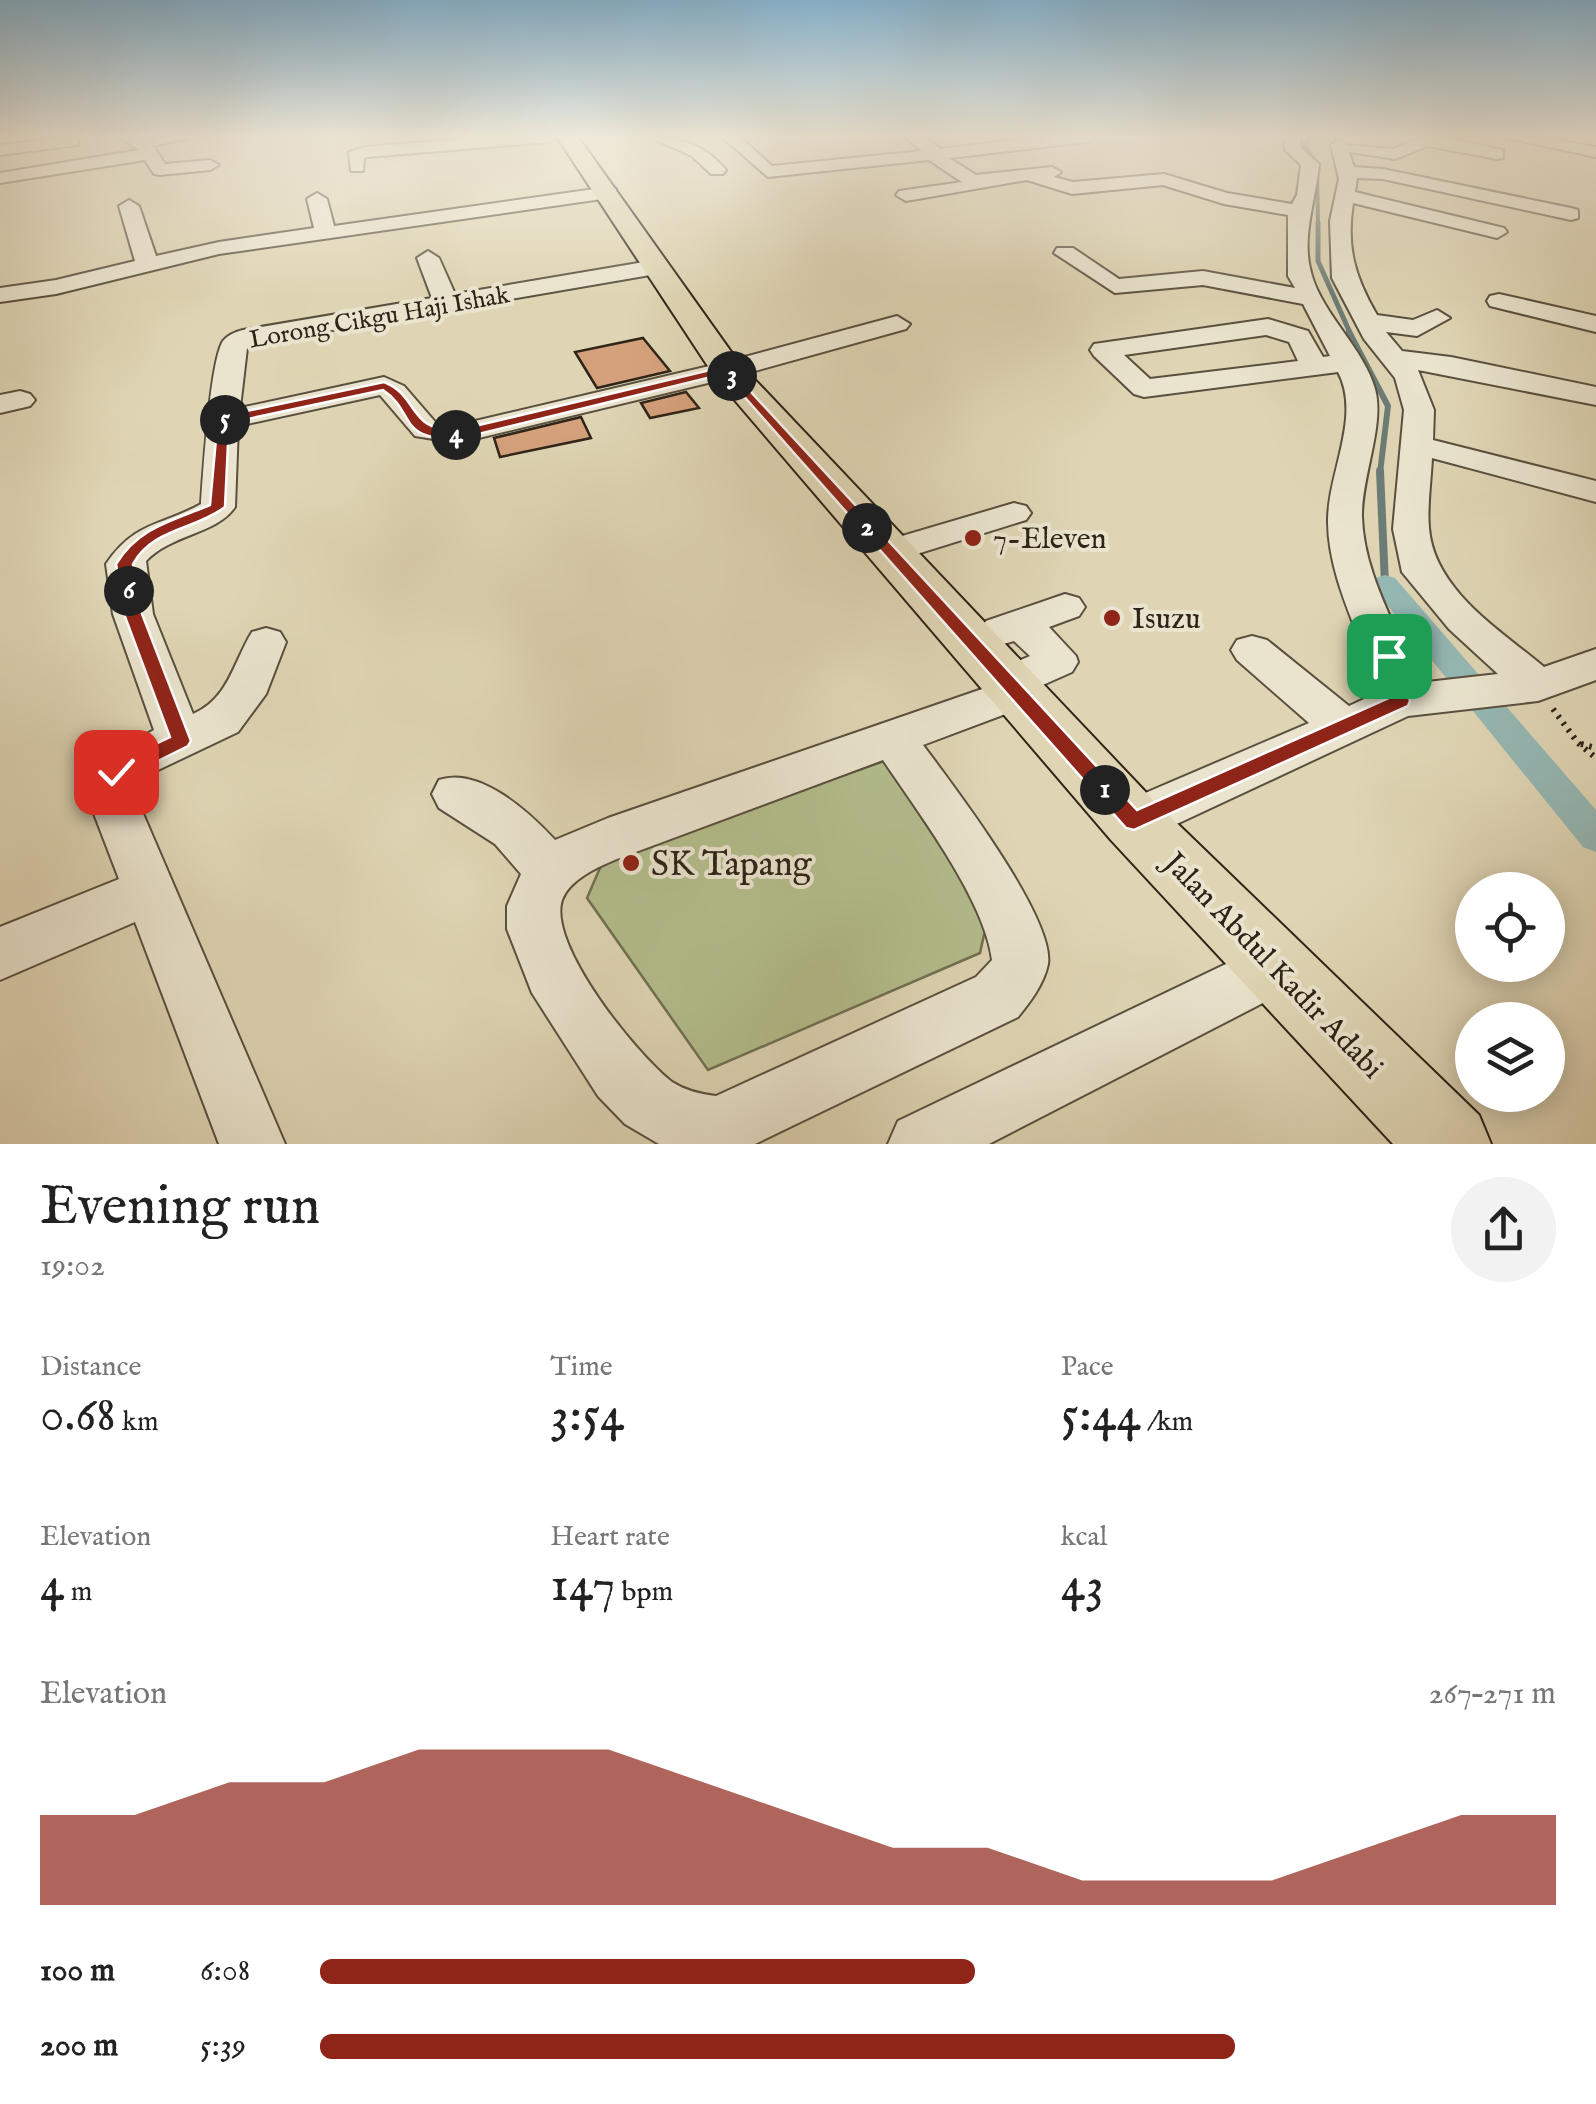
<!DOCTYPE html>
<meta charset="utf-8">
<style>
:root{--surface:#fff;--page:#f2f2f2;--text:#222;--muted:#767676;--accent:#8f2418}
body{margin:0;font-family:"IM FELL English",serif;background:var(--page);color:var(--text);height:100vh;display:flex;flex-direction:column;font-size:38px;white-space:nowrap}
*{box-sizing:border-box;margin:0}
p{font-size:32px;color:var(--muted)}
.icon{flex:none;width:55px;height:55px;fill:none;stroke:currentColor;stroke-width:2;stroke-linecap:round;stroke-linejoin:round}
.map{position:relative;height:1144px;overflow:hidden}
.panel{display:flex;flex-direction:column;background:var(--surface);flex:1}
.panel>*{flex:none}
.controls{position:absolute;left:1455px;top:872px;display:grid;gap:20px}
.controls a{display:grid;place-items:center;width:110px;height:110px;border-radius:50%;background:var(--surface);box-shadow:0 5px 25px #0003;font-size:50px}
.pin{position:absolute;display:grid;place-items:center;width:85px;height:85px;color:#fff;margin:-42px;border-radius:20px;box-shadow:0 5px 15px #0006}
.km{position:absolute;width:50px;height:50px;margin:-25px;border-radius:50%;background:#222;color:#fff;font-size:28px;line-height:50px;text-align:center}
.round{display:grid;place-items:center;flex:none;width:105px;height:105px;border-radius:52px;background:var(--page)}
.headline{display:flex;align-items:center;justify-content:space-between;height:170px;padding:0 40px}
h1{font-size:55px;font-weight:600;line-height:75px}
.metrics{display:grid;grid-template-columns:repeat(3,1fr);gap:15px;height:170px;padding:10px 40px}
.metrics div{display:grid;align-content:center}
.metrics b{font-size:50px;font-weight:600}
.metrics small{font-size:28px;font-weight:400}
.metrics p{font-size:28px}
.chart{height:280px;padding:20px 40px}
.chart p{display:flex;justify-content:space-between}
.chart svg{width:100%;height:180px;margin-top:10px;fill:var(--accent);opacity:.7}
ul{padding:0 40px;list-style:none;font-size:32px}
li{display:grid;grid-template-columns:160px 120px 1fr;align-items:center;height:75px}
li i{height:25px;border-radius:12px;background:var(--accent)}
.map>svg:first-child{display:block}
</style>
<div class="map">
<svg width="1596" height="1144" viewBox="0 0 1596 1144">
<rect width="100%" height="100%" fill="#dfd5b4"/>
<filter id="stains"><feTurbulence type="fractalNoise" baseFrequency=".002" numOctaves="4"/><feColorMatrix values="0 0 0 0 .2 0 0 0 0 .09 0 0 0 0 .02 0 0 0 .5 -.17"/></filter>
<radialGradient id="worn" r=".72"><stop offset=".6" stop-color="#630" stop-opacity="0"/><stop offset="1" stop-color="#630" stop-opacity=".3"/></radialGradient>
<!-- green -->
<path fill="#b3bd8c" stroke="#707052" stroke-width="2.5" d="M 884,761 L 988,917 L 980,953 L 708,1070 L 587,898 L 603,861 Z"/>
<g fill="none" stroke-linecap="round" stroke-linejoin="round">
<!-- stream-far3 -->
<path stroke="#6c7d76" stroke-width="4" d="M 1309,137 L 1305,146 L 1317,163 L 1318,225"/>
<!-- stream-far2 -->
<path stroke="#6c7d76" stroke-width="5" d="M 1318,223 L 1318,261 L 1351,335"/>
<!-- stream-far1 -->
<path stroke="#6c7d76" stroke-width="6" d="M 1349,332 L 1388,406 L 1380,473"/>
<!-- stream -->
<path stroke="#6c7d76" stroke-width="8" d="M 1380,471 L 1385,584"/>
<!-- canal -->
<path fill="#95b8b4" fill-rule="evenodd" d="M 1385,575 L 1395,578 L 1596,810 L 1596,852 L 1583,847 L 1375,590 L 1371,584 L 1375,578 Z"/>
</g>
<!-- building -->
<path fill="#d5a17c" stroke="#2e2418" stroke-width="2.5" d="M 643,338 L 670,371 L 597,388 L 575,352 Z
M 686,392 L 699,408 L 650,418 L 641,403 Z
M 581,417 L 591,438 L 500,457 L 494,438 Z"/>
<g fill="none" stroke-linecap="round" stroke-linejoin="round">
<!-- minor casing -->
<g stroke="#5a503f" stroke-width="4">
<path id="minor" d="M 70,137 L 78,139 L 78,145 L 0,155 L 0,145 Z
M 120,137 L 192,137 L 153,146 L 165,164 L 210,160 L 219,165 L 210,170 L 160,175 L 154,174 L 145,160 L 0,183 L 0,173 L 139,150 Z
M 485,137 L 557,137 L 549,142 L 368,157 L 364,158 L 363,171 L 351,171 L 349,152 L 365,147 Z
M 649,137 C 681,137 705,145 726,170 L 723,174 L 711,174 L 692,156 Z
M 722,137 L 740,137 L 772,166 L 922,151 L 905,137 L 924,137 L 941,149 L 1041,137 L 1095,137 L 1087,142 L 949,158 L 976,175 L 1052,167 L 1061,172 L 1054,177 L 1073,182 L 1164,174 L 1227,193 L 1292,204 L 1297,195 L 1301,165 L 1285,150 L 1285,137 L 1301,137 L 1301,148 L 1319,164 C 1316,201 1300,238 1312,276 C 1323,314 1365,351 1375,389 C 1385,425 1361,478 1362,517 C 1364,577 1399,628 1418,683 L 1498,674 L 1449,629 L 1402,572 L 1393,529 L 1404,410 L 1395,378 L 1364,339 L 1332,278 L 1330,221 L 1339,179 L 1331,145 L 1339,140 L 1347,145 L 1393,149 L 1420,137 L 1443,137 L 1503,150 L 1503,158 L 1497,159 L 1428,146 L 1395,159 L 1349,152 L 1354,167 L 1383,169 L 1571,208 L 1578,210 L 1578,218 L 1571,220 L 1383,179 L 1357,178 L 1355,192 L 1504,228 L 1507,232 L 1497,238 L 1353,203 C 1346,248 1355,277 1377,315 L 1413,320 L 1437,310 L 1450,318 L 1417,336 L 1386,332 L 1402,351 L 1451,357 L 1596,387 L 1596,405 L 1418,370 L 1434,410 L 1433,440 L 1596,481 L 1596,502 L 1432,458 C 1431,481 1427,506 1429,528 C 1434,590 1500,630 1544,667 L 1596,649 L 1596,680 L 1538,701 L 1408,716 L 1151,836 L 1133,842 L 1115,836 L 1108,821 L 1115,806 L 1309,723 L 1237,660 L 1231,650 L 1237,640 L 1252,636 L 1267,640 L 1349,706 L 1377,693 C 1363,636 1329,583 1328,523 C 1327,474 1362,417 1338,372 L 1144,397 L 1134,394 L 1094,356 L 1090,350 L 1094,344 L 1268,319 L 1308,331 L 1323,357 L 1330,356 L 1303,304 L 1203,285 L 1115,293 L 1054,253 L 1057,248 L 1073,248 L 1119,279 L 1203,271 L 1295,288 L 1288,276 L 1288,215 L 1224,204 L 1163,185 L 1072,194 L 1027,180 L 906,201 L 896,195 L 899,191 L 962,182 L 929,160 L 768,177 ZM 1266,335 L 1289,342 L 1298,361 L 1150,379 L 1124,355 Z
M 1502,137 L 1540,137 L 1596,147 L 1596,157 Z
M 609,187 L 616,189 L 616,197 L 219,254 L 56,294 L 0,302 L 0,288 L 56,280 L 135,261 L 119,206 L 129,200 L 139,206 L 156,256 L 219,242 L 314,228 L 307,199 L 317,193 L 327,199 L 334,226 Z
M 428,251 L 439,258 L 455,294 L 656,260 L 667,267 L 656,274 L 251,344 L 247,348 L 240,408 L 384,377 L 404,386 L 436,423 L 458,425 L 722,363 L 897,316 L 910,324 L 906,329 L 737,376 L 458,443 L 415,436 L 380,395 L 238,426 L 235,507 C 217,534 171,534 146,561 L 153,614 L 193,714 C 229,698 233,663 252,632 L 266,628 L 280,632 L 286,642 L 266,694 L 238,732 L 158,770 L 132,788 L 285,1144 L 219,1144 L 135,922 L 0,980 L 0,927 L 119,879 L 83,785 L 97,762 L 154,730 L 113,614 L 106,564 C 135,521 162,526 201,504 C 203,475 210,361 223,341 C 228,335 235,332 243,330 L 432,298 L 417,258 Z
M 1499,294 L 1596,316 L 1596,332 L 1490,306 L 1487,301 L 1490,296 Z
M 20,391 L 30,394 L 35,400 L 30,406 L 0,413 L 0,395 Z
M 1014,503 L 1026,506 L 1031,513 L 1026,520 L 888,563 L 875,560 L 870,552 L 875,544 Z
M 1065,594 L 1079,598 L 1085,607 L 1079,616 L 1049,627 L 1076,656 L 1078,662 L 1072,672 L 1036,688 L 1039,693 L 1032,704 L 923,745 C 952,784 1055,918 1048,964 C 1044,984 1030,1002 1018,1017 L 755,1144 L 659,1144 L 625,1124 L 598,1096 L 532,993 L 507,929 L 507,906 L 521,874 L 495,844 L 439,808 L 432,794 L 439,780 C 479,766 529,812 555,840 L 608,818 L 988,687 L 986,683 L 992,672 L 1030,656 L 1014,641 L 1000,645 L 986,641 L 980,631 L 986,621 ZM 883,760 C 917,811 985,900 992,960 L 976,977 L 716,1096 C 700,1094 686,1091 672,1082 C 638,1056 547,945 562,900 C 570,879 598,867 617,859 Z
M 1276,940 L 1296,948 L 1304,967 L 1296,986 L 989,1144 L 888,1144 L 898,1121 Z"/>
</g>
<!-- major casing -->
<g stroke="#2e2418" stroke-width="4">
<path id="major" d="M 557,137 L 578,137 L 739,363 L 1155,802 L 1479,1115 L 1491,1144 L 1393,1144 L 1111,840 L 715,377 Z"/>
</g>
<!-- path -->
<path stroke="#2e2418" stroke-width="6" stroke-dasharray="2.5 6" stroke-linecap="butt" d="M 1553,709 L 1578,743 L 1596,758
M 1581,744 L 1596,748"/>
<!-- minor -->
<use href="#minor" fill="#eae4ce" fill-rule="evenodd"/>
<!-- major -->
<use href="#major" fill="#dfd5b4" fill-rule="evenodd"/>
</g>
<!-- sky -->
<linearGradient id="sky" x2="0" y2="1"><stop stop-color="#87b6d3"/><stop offset="0.46" stop-color="#f1ecdd"/><stop offset="1" stop-color="#f1ecdd" stop-opacity="0"/></linearGradient>
<rect width="1596" height="297" fill="url(#sky)"/>
<!-- route -->
<path fill="#8f2418" stroke="#fff" stroke-width="2.5" d="M 727,366 L 1137,810 L 1391,697 L 1380,656 L 1383,651 L 1395,651 L 1398,656 L 1410,701 L 1408,706 L 1134,830 L 1126,828 L 724,374 L 458,439 C 396,440 416,412 383,390 L 229,423 L 225,507 C 195,530 153,528 133,564 L 142,614 L 191,741 L 188,746 L 124,778 L 109,778 L 106,772 L 109,766 L 170,737 L 124,614 L 116,564 C 139,527 172,521 210,505 L 218,417 L 384,382 C 420,396 407,432 458,430 Z"/>
<!-- markers -->
<g fill="#8f2418" stroke="#eae4ce" stroke-width="4">
<circle cx="973" cy="538" r="10"/>
<circle cx="1112" cy="618" r="10"/>
<circle cx="631" cy="863" r="10"/>
</g>
<g text-anchor="middle" stroke-width="8" stroke-linejoin="round" paint-order="stroke">
<!-- far-street labels -->
<g font-size="25" fill="#2e2418" stroke="#eae4ce">
<text transform="translate(379 316) rotate(-10)" y="9">Lorong Cikgu Haji Ishak</text>
</g>
<!-- poi labels -->
<g font-size="30" fill="#2e2418" stroke="#eae4ce" text-anchor="start">
<text x="993" y="548">7-Eleven</text>
<text x="1132" y="628">Isuzu</text>
</g>
<!-- street labels -->
<g font-size="30" fill="#2e2418" stroke="#eae4ce">
<text transform="translate(1274 965) rotate(46)" y="10">Jalan Abdul Kadir Adabi</text>
</g>
<!-- near-poi labels -->
<g font-size="35" fill="#2e2418" stroke="#eae4ce" text-anchor="start">
<text x="651" y="875">SK Tapang</text>
</g>
</g>
<rect width="100%" height="100%" filter="url(#stains)"/>
<rect width="100%" height="100%" fill="url(#worn)"/>
</svg>
<div class="controls">
<a><svg class="icon" aria-label="locate" viewBox="0 0 24 24"><circle cx="12" cy="12" r="6"/><path d="M12 2v4M12 18v4M2 12h4M18 12h4"/></svg></a>
<a><svg class="icon" aria-label="layers" viewBox="0 0 24 24"><path d="M12 4l9 5-9 5-9-5zM3 14l9 5 9-5"/></svg></a>
</div>
<div class="pin" style="left:1389px;top:656px;background:#1e9e55"><svg class="icon" aria-label="arrive" viewBox="0 0 24 24"><path d="M6 21V4h12l-3 4 3 4H6"/></svg></div>
<div class="pin" style="left:116px;top:772px;background:#d93025"><svg class="icon" aria-label="check" viewBox="0 0 24 24"><path d="M5 12l5 5 9-10"/></svg></div>
<b class="km" style="left:1105px;top:790px">1</b>
<b class="km" style="left:867px;top:528px">2</b>
<b class="km" style="left:732px;top:376px">3</b>
<b class="km" style="left:456px;top:435px">4</b>
<b class="km" style="left:225px;top:420px">5</b>
<b class="km" style="left:129px;top:591px">6</b>
</div>
<section class="panel">
<div class="headline"><div><h1>Evening run</h1><p>19:02</p></div><a class="round"><svg class="icon" aria-label="share" viewBox="0 0 24 24"><path d="M12 15V3M7 8l5-5 5 5M5 13v7h14v-7"/></svg></a></div>
<div class="metrics">
<div><p>Distance</p><b>0.68<small> km</small></b></div>
<div><p>Time</p><b>3:54</b></div>
<div><p>Pace</p><b>5:44<small> /km</small></b></div>
</div>
<div class="metrics">
<div><p>Elevation</p><b>4<small> m</small></b></div>
<div><p>Heart rate</p><b>147<small> bpm</small></b></div>
<div><p>kcal</p><b>43</b></div>
</div>
<div class="chart"><p><span>Elevation</span>267–271 m</p>
<svg viewBox="0 0 160 44" preserveAspectRatio="none"><path d="M0 44V22L10 22L20 14L30 14L40 6L50 6L60 6L70 14L80 22L90 30L100 30L110 38L120 38L130 38L140 30L150 22L160 22V44z"/></svg>
</div>
<ul>
<li><b>100 m</b>6:08<i style="width:53%"></i></li>
<li><b>200 m</b>5:39<i style="width:74%"></i></li>
</ul>
</section>
